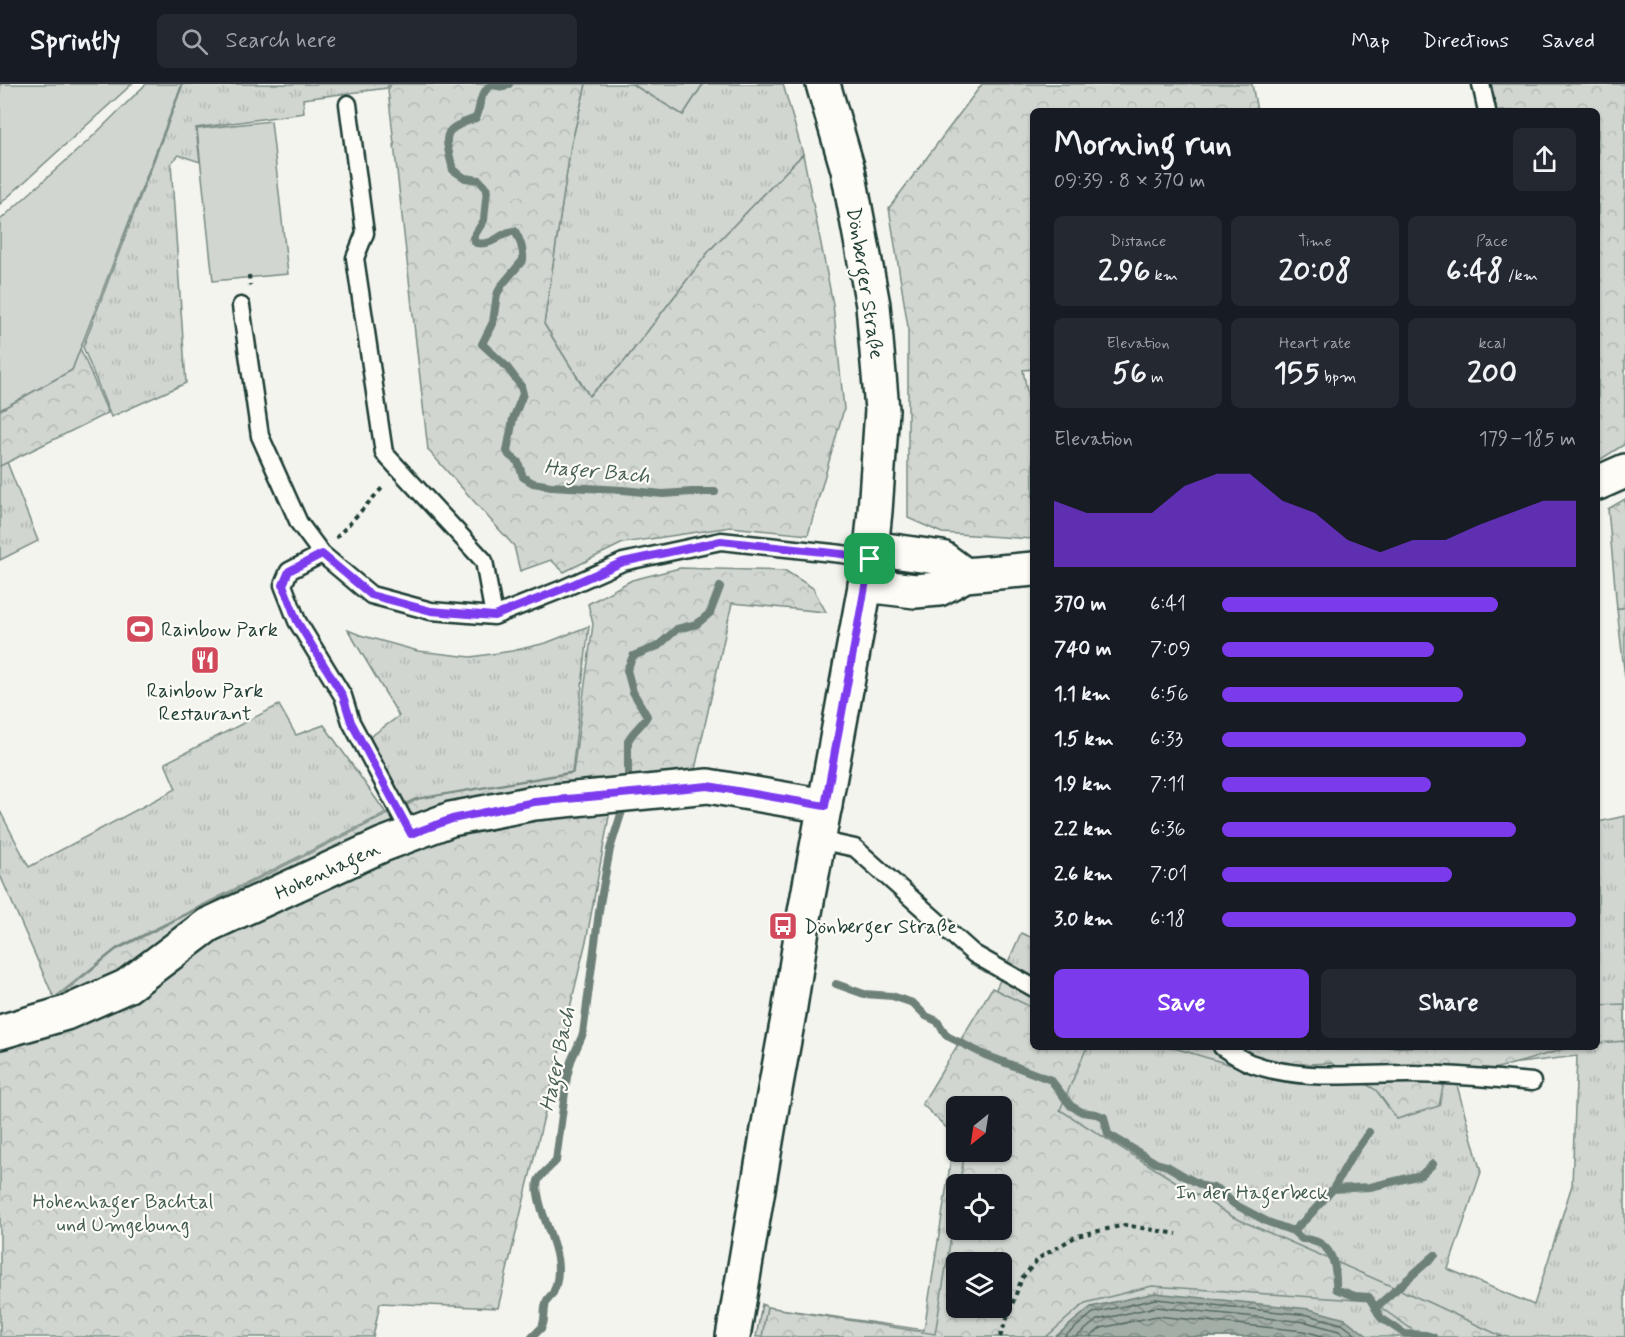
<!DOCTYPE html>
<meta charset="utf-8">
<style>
:root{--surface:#171b24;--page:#242831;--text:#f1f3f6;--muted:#9ea1a6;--line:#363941;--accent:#7c3aed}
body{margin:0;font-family:Mynerve,sans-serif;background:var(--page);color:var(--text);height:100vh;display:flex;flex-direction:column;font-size:22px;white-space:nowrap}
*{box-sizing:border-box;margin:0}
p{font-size:20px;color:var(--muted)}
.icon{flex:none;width:33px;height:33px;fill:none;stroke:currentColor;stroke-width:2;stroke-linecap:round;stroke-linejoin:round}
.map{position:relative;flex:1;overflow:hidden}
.sheet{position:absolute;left:1030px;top:24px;width:570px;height:942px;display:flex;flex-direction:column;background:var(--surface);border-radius:9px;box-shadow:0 2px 4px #0004}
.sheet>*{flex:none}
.needle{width:39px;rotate:210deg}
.fabs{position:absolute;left:946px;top:1012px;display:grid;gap:12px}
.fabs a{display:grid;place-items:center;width:66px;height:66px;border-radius:9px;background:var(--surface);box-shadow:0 2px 4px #0004;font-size:30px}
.pin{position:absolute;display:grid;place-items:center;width:51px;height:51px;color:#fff;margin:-26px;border-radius:12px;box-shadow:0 3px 9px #0006}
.round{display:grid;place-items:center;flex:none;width:63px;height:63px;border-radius:9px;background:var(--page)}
.headline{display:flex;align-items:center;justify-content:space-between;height:102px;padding:0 24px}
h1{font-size:33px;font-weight:700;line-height:45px}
.metrics{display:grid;grid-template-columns:repeat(3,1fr);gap:9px;height:102px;padding:6px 24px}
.metrics div{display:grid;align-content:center;border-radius:9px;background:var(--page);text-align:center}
.metrics b{font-size:30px;font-weight:700}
.metrics small{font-size:16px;font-weight:400}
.metrics p{font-size:16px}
.chart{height:168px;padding:12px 24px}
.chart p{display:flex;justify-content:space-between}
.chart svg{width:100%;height:108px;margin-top:6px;fill:var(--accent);opacity:.7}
.action{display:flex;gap:12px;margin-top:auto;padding:12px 24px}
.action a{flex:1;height:69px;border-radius:9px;background:var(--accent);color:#fff;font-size:24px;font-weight:700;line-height:69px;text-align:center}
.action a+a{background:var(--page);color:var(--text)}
ul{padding:0 24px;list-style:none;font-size:20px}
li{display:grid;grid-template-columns:96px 72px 1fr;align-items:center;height:45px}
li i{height:15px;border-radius:8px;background:var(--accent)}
header{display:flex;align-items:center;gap:36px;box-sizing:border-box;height:84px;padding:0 30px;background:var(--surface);border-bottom:2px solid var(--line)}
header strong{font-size:28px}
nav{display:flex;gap:33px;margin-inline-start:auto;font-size:21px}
.search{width:420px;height:54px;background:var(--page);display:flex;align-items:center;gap:15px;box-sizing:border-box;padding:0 21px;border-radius:9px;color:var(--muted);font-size:22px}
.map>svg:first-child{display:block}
</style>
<header>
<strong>Sprintly</strong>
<div class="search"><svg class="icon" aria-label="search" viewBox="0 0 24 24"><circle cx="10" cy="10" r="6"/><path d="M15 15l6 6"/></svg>Search here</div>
<nav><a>Map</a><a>Directions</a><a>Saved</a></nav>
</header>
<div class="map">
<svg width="1625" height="1253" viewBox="0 0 1625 1253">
<defs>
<pattern id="grass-tufts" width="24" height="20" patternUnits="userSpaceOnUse" patternTransform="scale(1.5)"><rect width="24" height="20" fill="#d1d6d1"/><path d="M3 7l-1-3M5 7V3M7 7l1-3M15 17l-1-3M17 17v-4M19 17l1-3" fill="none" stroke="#b3b9b4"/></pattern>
<pattern id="forest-crowns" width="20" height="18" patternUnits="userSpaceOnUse" patternTransform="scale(1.5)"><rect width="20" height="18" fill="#d1d6d1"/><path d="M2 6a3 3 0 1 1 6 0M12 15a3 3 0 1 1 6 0" fill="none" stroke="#b3b9b4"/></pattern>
<pattern id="water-waves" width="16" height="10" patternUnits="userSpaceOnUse" patternTransform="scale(1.5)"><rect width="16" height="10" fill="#a3aea7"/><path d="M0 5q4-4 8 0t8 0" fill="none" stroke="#848f89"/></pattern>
</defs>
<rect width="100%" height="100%" fill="#f4f4ef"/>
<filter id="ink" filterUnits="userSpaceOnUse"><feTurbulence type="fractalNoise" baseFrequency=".0167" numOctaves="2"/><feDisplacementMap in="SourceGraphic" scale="12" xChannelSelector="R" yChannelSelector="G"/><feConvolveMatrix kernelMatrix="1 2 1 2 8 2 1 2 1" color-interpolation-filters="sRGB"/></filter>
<g filter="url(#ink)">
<!-- grass -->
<path fill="url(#grass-tufts)" stroke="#788a82" stroke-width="1.5" fill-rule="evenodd" d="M 183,0 L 389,0 L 387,4 L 303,15 L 304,29 L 196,44 L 200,78 L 179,71 L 171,79 L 186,299 L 111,333 L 83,263 Z
M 586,0 L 632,0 L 683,31 L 703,0 L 783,0 L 803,70 L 710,166 L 624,278 L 589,312 L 544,240 L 571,61 Z
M 7,378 L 38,457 L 0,476 L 0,381 Z
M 1625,523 L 1625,594 L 1617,525 Z
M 589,542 L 572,688 L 415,715 L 400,722 L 370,653 L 399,632 L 348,546 L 360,551 L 418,567 L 471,573 L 512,567 L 546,559 Z
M 279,621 L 296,651 L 324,641 L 386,729 L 117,864 L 54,914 L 0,791 L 0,727 L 29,783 L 176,705 L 165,679 Z
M 1625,732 L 1625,1253 L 756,1253 L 762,1220 L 767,1223 L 924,1246 L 957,1037 L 957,1068 L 1002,1068 L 1002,1023 L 968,968 L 1021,849 L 1033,854 L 1034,963 L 1598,963 L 1598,738 ZM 1577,972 L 1572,1101 L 1534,1221 L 1448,1185 L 1481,1088 L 1453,987 ZM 957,1101 L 1002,1101 L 1002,1146 L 957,1146 ZM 957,1179 L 1002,1179 L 1002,1224 L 957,1224 Z"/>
<!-- forest -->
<path fill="url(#forest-crowns)" stroke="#788a82" stroke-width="1.5" fill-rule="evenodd" d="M 391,0 L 586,0 L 571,61 L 544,240 L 589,312 L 624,278 L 710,166 L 803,70 L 833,220 L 844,325 L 808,451 L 731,443 L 623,459 L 564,488 L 551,476 L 520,487 L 514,462 L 428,366 L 388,6 Z
M 982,0 L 1252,0 L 1257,27 L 1034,27 L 1034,285 L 1023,286 L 1033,340 L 1033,455 L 942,449 L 908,434 L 908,243 L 889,124 Z
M 1491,0 L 1625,0 L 1625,360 L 1598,377 L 1598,27 L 1497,27 Z
M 80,264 L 108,329 L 0,382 L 0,326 L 72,286 Z
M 1625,415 L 1625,523 L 1617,525 L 1608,425 Z
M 680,484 L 786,487 L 813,504 L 826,528 L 732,519 L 694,690 L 616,694 L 587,853 L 498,1224 L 380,1219 L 373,1253 L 0,1253 L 0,936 L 46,923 L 116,866 L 418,715 L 573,689 L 593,540 L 588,520 L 632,496 Z
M 992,904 L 1033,924 L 1034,963 L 1087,963 L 1060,1026 L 1233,1133 L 1430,1219 L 1503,1253 L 1423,1253 L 1371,1217 L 1152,1202 L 1085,1219 L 1046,1253 L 762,1253 L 767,1223 L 935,1250 L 957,1116 L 957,1146 L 1002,1146 L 1002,1101 L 959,1101 L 965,1068 L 1002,1068 L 1002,1023 L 957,1023 L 957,1054 L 922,1020 ZM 957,1179 L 1002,1179 L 1002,1224 L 957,1224 Z
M 1625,920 L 1625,957 L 1598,959 L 1598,921 Z
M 1171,963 L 1570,963 L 1524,977 L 1444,998 L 1439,1022 L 1397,1035 L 1376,1006 L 1331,979 L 1238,983 Z"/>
<!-- garden -->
<path fill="#d1d6d1" stroke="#788a82" stroke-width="1.5" d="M 0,0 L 132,0 L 0,120 Z
M 146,0 L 182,0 L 72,286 L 0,326 L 0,136 L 89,56 Z
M 632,0 L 703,0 L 683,31 Z
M 271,37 L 288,190 L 213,197 L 197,45 Z"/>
<!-- water -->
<path fill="url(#water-waves)" stroke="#6e8179" stroke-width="1.5" d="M 1155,1209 L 1309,1225 L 1345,1235 L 1369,1253 L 1055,1253 L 1091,1223 Z"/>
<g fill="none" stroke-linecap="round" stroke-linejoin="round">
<!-- shore -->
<path stroke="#546a62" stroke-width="1.5" d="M 1064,1253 L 1093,1229 L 1156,1215 L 1308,1231 L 1342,1240 L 1359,1253
M 1076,1253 L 1097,1236 L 1156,1223 L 1306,1238 L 1339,1247 L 1346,1253
M 1090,1253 L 1101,1244 L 1157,1232 L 1304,1247 L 1326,1253"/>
<!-- stream -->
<path stroke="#6e8179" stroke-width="8" d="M 509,0 L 504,3 L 491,1 C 477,13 482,20 476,34 C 439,47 445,50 453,86 L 465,94 L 479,96 L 487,105 L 484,136 L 473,154 L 476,159 C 497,162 500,147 515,147 C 520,156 524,166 523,176 L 502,201 L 497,210 L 493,238 L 482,260 L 506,282 L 521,302 L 523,310 L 513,335 L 507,367 L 509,371 L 518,378 L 523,393 L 533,399 L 551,402 L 623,406 L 663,410 L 692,408 L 715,408
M 628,699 L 628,657 C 632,647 642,642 647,632 L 633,608 L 627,586 L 633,572 L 658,562 L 677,545 L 697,540 L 710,529 L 720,503
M 836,900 L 864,910 L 892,912 L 913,919 L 926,932 L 937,937 L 947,952 L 985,971 L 1051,996 L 1071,1022 L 1082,1028 L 1096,1030 L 1104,1033 L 1108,1050 L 1156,1079 L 1167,1082 L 1184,1092 L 1203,1102 L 1218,1105 L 1234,1120 L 1268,1138 L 1293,1147 L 1302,1155 C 1332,1155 1337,1181 1336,1205 L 1355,1212 L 1369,1213 L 1381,1234 L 1405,1250 L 1426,1251 L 1433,1253
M 1333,1105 L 1370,1103 L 1421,1091 L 1433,1080
M 1293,1147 L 1308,1133 L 1333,1105 L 1350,1075 L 1369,1048
M 1375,1224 L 1435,1171
M 532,1253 C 535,1250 540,1246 542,1243 C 546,1235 543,1224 547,1216 C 549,1213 551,1211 553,1209 C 568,1176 545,1146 539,1115 C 538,1109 536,1103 538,1097 C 540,1090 551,1083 556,1077 L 567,993 L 571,977 L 583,950 L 600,820 L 610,765 L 622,727"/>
<!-- service casing -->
<g stroke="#1f3d34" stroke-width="21">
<path id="service" d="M 1481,0 L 1487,27
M 348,20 L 365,149 L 355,174 L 384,369 L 484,477 L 494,532
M 241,222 L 260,352 L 299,439 L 322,470 L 371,511 L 431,527 L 494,532 L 560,506 L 623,478 L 721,457 L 842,470 L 870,475
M 322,470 L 289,487 L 283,501 L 297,537 L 343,612 L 351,638 L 411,750
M 818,756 L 855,764 L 974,870 L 1034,904
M 1222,963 C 1231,969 1240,975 1250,979 C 1300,998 1356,990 1409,990 C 1450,990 1491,994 1532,998"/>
</g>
<!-- minor casing -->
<g stroke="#1f3d34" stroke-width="38">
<path id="minor" d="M 1598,399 L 1625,387
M 872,464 L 942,474 L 965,491
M 865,501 L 915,507 L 939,505 L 965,491 L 1034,485
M 0,948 L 66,929 L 127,902 L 208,841 L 382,761 L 451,735 L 534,719 L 708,702 L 825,722"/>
</g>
<!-- tertiary casing -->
<g stroke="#1f3d34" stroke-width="38">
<path id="tertiary" d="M 733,1253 L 772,1022 L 789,929 L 803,839 L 870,475 L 875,427 L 882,326 L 873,221 L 848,86 L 823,0"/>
</g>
<!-- path -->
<path stroke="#1f3d34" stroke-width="4" stroke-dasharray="4.5 4.5" stroke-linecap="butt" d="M 249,191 L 250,202
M 336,454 L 384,402
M 1000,1253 L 1022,1194 L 1039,1174 L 1077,1152 L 1125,1141 L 1177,1150"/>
<!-- service -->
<use href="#service" stroke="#fdfcf7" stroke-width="16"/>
<!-- minor -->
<use href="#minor" stroke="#fdfcf7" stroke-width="33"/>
<!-- tertiary -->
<use href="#tertiary" stroke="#fdfcf7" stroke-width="33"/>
</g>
</g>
<g fill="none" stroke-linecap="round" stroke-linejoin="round" filter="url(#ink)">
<!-- route casing -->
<g stroke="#fff" stroke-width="12">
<path id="route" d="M 721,457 L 842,470 L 870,475 L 825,722 L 708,702 L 534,718 L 452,735 L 411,750 L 351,638 L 343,612 L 297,537 L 283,501 L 289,487 L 322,470 L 371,511 L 431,527 L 494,532 L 560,506 L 623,478 Z"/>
</g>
<!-- route -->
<use href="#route" stroke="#7c3aed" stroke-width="8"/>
</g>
<!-- icons -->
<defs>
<g id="stadium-square" transform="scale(1.5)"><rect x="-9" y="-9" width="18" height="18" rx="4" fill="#d1495b" stroke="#fdfcf7"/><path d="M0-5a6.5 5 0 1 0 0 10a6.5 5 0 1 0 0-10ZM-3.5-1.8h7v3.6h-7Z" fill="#fff"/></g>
<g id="restaurant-square" transform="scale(1.5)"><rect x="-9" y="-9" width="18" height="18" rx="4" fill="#d1495b" stroke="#fdfcf7"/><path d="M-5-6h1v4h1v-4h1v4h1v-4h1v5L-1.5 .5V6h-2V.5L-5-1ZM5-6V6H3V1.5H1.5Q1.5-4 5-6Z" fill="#fff"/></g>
<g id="bus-square" transform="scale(1.5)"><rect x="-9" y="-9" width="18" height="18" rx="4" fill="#d1495b" stroke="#fdfcf7"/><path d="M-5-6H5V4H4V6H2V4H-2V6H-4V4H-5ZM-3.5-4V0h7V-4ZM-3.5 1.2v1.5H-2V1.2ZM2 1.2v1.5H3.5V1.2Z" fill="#fff"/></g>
</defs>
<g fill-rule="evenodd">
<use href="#stadium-square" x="140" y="545"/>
<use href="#restaurant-square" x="205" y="576"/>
<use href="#bus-square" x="783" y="842"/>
</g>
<g text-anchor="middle" stroke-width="4.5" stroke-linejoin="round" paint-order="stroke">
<!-- street labels -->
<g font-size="20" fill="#1f3d34" stroke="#fdfcf7">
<text transform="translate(866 199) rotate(81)" y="7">Dönberger Straße</text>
<text transform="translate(327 786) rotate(-25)" y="7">Hohenhagen</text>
</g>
<!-- poi labels -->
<g font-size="20" fill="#1f3d34" stroke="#fdfcf7" text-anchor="start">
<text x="161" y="552">Rainbow Park</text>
<text x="205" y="613" text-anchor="middle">Rainbow Park<tspan x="205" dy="23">Restaurant</tspan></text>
<text x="804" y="849">Dönberger Straße</text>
</g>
<!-- park labels -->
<g font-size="20" fill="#435c53" stroke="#fdfcf7">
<text x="1252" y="1115">In der Hagerbeck</text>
<text x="123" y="1124">Hohenhager Bachtal<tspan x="123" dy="23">und Umgebung</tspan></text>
</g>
<!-- water labels -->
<g font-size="21" font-style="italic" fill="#475f56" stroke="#fdfcf7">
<text transform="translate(597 387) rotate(5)" y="7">Hager Bach</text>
<text transform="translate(557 975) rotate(-78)" y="7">Hager Bach</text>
</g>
</g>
</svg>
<div class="fabs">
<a><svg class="needle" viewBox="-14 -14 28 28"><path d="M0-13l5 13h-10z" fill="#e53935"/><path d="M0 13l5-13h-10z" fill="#9ea1a6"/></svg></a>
<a><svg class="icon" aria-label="locate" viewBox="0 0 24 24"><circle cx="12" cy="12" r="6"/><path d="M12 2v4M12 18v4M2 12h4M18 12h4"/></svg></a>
<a><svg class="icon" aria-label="layers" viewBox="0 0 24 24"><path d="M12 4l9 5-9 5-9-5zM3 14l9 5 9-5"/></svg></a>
</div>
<div class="pin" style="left:870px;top:475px;background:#1e9e55"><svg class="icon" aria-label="arrive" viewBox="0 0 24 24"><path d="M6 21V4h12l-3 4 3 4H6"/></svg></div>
<section class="sheet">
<div class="headline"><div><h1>Morning run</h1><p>09:39 · 8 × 370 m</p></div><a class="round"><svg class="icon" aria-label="share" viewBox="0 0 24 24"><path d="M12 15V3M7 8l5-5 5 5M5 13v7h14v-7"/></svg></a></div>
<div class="metrics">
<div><p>Distance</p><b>2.96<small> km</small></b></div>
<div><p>Time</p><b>20:08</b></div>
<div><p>Pace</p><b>6:48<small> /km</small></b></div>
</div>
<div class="metrics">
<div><p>Elevation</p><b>56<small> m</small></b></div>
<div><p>Heart rate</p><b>155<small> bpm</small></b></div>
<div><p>kcal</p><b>200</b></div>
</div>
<div class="chart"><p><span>Elevation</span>179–185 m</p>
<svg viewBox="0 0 160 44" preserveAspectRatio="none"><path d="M0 44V17L10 22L20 22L30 22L40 11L50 6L60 6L70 17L80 22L90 33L100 38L110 33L120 33L130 27L140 22L150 17L160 17V44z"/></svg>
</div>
<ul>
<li><b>370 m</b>6:41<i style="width:78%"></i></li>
<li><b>740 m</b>7:09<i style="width:60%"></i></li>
<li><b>1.1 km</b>6:56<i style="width:68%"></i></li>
<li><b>1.5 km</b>6:33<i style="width:86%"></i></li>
<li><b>1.9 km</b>7:11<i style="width:59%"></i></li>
<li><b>2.2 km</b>6:36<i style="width:83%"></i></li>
<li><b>2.6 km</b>7:01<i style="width:65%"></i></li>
<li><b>3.0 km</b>6:18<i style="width:100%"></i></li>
</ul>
<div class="action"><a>Save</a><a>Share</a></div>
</section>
</div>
